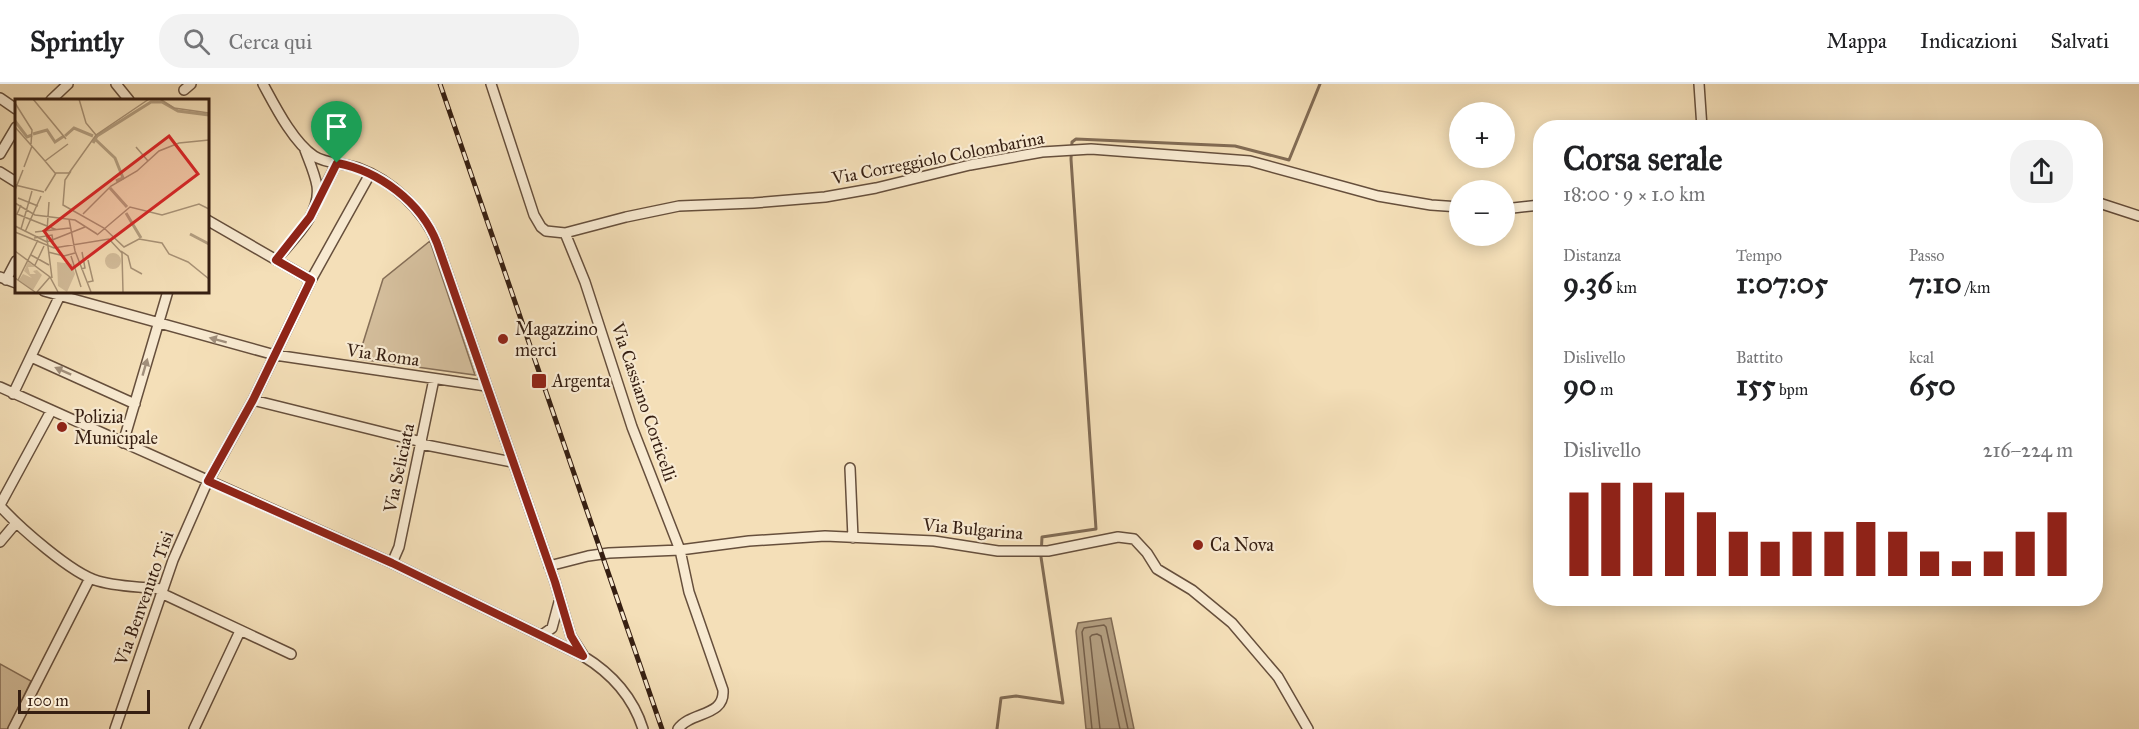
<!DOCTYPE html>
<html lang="it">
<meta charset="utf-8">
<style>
:root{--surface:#fff;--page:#f2f2f2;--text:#202124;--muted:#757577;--line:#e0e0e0;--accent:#8f2418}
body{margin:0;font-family:"IM FELL Great Primer",serif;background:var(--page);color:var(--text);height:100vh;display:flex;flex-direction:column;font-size:22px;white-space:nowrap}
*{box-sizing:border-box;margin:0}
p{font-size:20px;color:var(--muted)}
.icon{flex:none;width:33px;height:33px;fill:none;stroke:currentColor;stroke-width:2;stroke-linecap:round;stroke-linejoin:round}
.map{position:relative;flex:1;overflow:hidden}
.side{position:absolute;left:1533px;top:36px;width:570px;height:486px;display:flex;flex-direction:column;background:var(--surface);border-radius:24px;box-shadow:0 3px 15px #0003}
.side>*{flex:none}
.controls{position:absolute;left:1449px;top:18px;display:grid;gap:12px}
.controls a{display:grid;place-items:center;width:66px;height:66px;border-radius:50%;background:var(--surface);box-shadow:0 3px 15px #0003;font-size:30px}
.scale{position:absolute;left:18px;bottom:15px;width:132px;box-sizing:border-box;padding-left:6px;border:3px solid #361f12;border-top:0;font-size:16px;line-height:21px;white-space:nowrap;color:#361f12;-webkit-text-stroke:4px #f8ead1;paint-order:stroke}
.pin{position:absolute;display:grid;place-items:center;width:51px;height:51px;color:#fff;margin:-62px -26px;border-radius:50% 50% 50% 0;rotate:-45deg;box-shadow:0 0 6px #0007}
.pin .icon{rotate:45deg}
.round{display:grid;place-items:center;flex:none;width:63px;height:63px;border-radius:24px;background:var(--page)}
.overview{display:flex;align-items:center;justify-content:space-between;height:102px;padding:0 30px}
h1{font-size:33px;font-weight:700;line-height:45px}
.figures{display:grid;grid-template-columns:repeat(3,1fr);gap:9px;height:102px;padding:6px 30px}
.figures div{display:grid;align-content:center}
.figures b{font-size:30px;font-weight:700}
.figures small{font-size:16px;font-weight:400}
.figures p{font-size:16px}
.chart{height:168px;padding:12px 30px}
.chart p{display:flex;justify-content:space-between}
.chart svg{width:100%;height:108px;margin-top:6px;stroke:var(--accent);stroke-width:6}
header{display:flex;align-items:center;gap:36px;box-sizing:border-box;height:84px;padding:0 30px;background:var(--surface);border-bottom:2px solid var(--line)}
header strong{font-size:28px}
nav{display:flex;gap:33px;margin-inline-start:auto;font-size:21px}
.search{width:420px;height:54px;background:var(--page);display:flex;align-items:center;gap:15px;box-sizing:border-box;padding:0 21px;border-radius:24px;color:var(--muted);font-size:22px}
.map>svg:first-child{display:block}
</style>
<header>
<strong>Sprintly</strong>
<div class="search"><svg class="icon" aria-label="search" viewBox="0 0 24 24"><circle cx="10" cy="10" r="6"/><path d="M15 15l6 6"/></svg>Cerca qui</div>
<nav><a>Mappa</a><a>Indicazioni</a><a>Salvati</a></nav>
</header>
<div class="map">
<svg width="2139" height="645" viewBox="0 0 2139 645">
<rect width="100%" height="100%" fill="#f4dfb8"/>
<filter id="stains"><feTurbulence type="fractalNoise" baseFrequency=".00333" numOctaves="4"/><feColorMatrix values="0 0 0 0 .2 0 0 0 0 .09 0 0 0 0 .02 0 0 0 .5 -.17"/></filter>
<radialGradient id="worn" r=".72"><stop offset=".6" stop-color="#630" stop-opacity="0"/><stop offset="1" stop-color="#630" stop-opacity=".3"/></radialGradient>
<!-- green -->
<path fill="#d4be9c" stroke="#856e57" stroke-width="1.5" d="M 430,157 L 475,291 L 358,275 L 383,195 Z
M 0,580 L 31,597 L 8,645 L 0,645 Z"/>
<!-- water -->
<path fill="#b39e80" stroke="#816b54" stroke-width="1.5" d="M 1111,534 L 1134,645 L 1086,645 L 1076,547 L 1078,539 Z"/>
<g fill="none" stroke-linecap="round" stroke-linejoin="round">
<!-- shore -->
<path stroke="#745e49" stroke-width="1.5" d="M 1092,645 L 1082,548 L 1084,544 L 1104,541 L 1106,543 L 1128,645
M 1100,645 L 1090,553 L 1092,551 L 1097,550 L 1101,552 L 1120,645"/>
<!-- stream -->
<path stroke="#816b54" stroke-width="3" d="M 997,645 L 1001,614 L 1016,612 L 1063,619 L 1041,473 L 1042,453 L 1096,445 L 1071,75 L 1072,58 L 1076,55 L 1235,62 L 1289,76 L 1320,0"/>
<!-- minor casing -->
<g stroke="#664f3c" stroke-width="12">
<path id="minor" d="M 116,0 L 129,16
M 263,0 C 275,22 293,58 314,72 C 326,80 344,79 358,84 C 391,96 424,126 437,159 L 555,498 L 571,552 L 583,571
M 491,0 L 534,131 L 541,143 L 546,147 L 565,149 L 626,133 L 679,122 L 754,119 L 825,113 L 876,104 L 970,81 L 1042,68 L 1091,65 L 1250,77 L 1378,112 L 1431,121 L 1460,123
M 1699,0 L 1702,44
M 184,6 L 191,0
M 0,14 L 16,25
M 51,16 L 68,0
M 0,70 L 16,43
M 0,88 L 16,98
M 318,116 L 337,79
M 2096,118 L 2139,132
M 1504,125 L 1540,121
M 207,136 L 311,196
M 565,149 L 585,198 L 632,343 L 680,466 L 689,508 L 723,606 C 725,633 691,627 678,645
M 276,176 C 293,155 321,131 317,102 C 315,90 309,77 305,66
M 0,193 L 16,199
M 6,196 L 16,177
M 44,207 L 275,271 L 486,302
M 31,273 L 135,320
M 0,303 L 392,479 L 583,572 C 611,589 633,613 643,645
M 13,310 L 62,207
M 253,316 L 422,358
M 123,359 L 168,207
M 421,360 L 512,378
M 850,384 L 853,454
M 0,421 L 51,327
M 0,422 C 19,443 72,490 98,497 C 119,503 141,503 163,505
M 0,458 L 16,439
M 392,479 L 399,463 L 434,295
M 549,482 L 588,472 L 609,469 L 680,466 L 749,457 L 825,452 L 934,457 L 998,467 L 1048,467 L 1118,453 L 1134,455 L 1147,469 L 1157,485 L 1192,506 L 1232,539 L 1278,593 L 1308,645
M 161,509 L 291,570
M 542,551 L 552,544 L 559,518
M 13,645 L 90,494
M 115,645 L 173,476 L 205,403 L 253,316 L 311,196 L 370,90
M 194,645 L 240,547"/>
</g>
<!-- minor -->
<use href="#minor" stroke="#f8ead1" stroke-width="9"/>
<!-- rail casing -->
<g stroke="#361f12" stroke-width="5">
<path id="rail" d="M 440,0 L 662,645"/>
</g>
<!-- rail -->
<use href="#rail" stroke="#f8ead1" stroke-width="3" stroke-dasharray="9" stroke-linecap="butt"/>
</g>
<!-- one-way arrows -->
<defs><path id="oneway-solid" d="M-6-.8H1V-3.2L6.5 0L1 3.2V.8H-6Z" transform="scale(1.5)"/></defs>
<g fill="#a18f7b">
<use href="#oneway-solid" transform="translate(218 256) rotate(-165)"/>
<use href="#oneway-solid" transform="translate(145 283) rotate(-74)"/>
<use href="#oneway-solid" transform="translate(63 287) rotate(-156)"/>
</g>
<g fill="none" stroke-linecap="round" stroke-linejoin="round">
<!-- route casing -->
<g stroke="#fff" stroke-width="12">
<path id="route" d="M 337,79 C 379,87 421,118 437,159 L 555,498 L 571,552 L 583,572 L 392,479 L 208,397 L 253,316 L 311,196 L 276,176 L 310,133 Z"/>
</g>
<!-- route -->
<use href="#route" stroke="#8f2418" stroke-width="8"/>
</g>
<!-- markers -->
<g fill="#8f2418" stroke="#f8ead1" stroke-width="2">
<circle cx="503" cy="255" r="6"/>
<rect x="531" y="289" width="16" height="16" rx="3"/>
<circle cx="62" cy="343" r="6"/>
<circle cx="1198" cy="461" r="6"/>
</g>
<g text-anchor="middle" stroke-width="4.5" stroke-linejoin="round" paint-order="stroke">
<!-- street labels -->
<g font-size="18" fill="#361f12" stroke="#f8ead1">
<text transform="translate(938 74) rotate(-11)" y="6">Via Correggiolo Colombarina</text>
<text transform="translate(383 271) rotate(8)" y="6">Via Roma</text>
<text transform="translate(644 318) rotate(71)" y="6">Via Cassiano Corticelli</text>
<text transform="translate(399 384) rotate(-78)" y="6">Via Seliciata</text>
<text transform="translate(973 445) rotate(5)" y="6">Via Bulgarina</text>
<text transform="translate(144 514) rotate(-70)" y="6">Via Benvenuto Tisi</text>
</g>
<!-- poi labels -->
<g font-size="18" fill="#361f12" stroke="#f8ead1" text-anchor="start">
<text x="515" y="251">Magazzino<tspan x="515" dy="21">merci</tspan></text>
<text x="552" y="303">Argenta</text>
<text x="74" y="339">Polizia<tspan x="74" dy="21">Municipale</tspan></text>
<text x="1210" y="467">Ca Nova</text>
</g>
</g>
<!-- overview -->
<g transform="translate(15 15)">
<rect width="194" height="194" fill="#f4dfb8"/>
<path d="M90 162a8 8 0 1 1 16 0a8 8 0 1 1-16 0ZM 13,163 L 20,168 L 13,168 L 15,175 L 21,175 L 18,172 L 22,171 L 27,176 L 18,191 L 4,181 L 8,175 L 17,179 L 9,172 ZM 42,163 L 57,165 L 60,175 L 52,193 L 43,187 Z" fill="#d4be9c"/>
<path fill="none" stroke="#b39e80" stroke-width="3" d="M 0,22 L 12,38 L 17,36M 18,35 L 32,31 L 40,43 L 49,37M 50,37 L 59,29 L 78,37M 81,41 L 100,59 L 108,79 L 101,82M 78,44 L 82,37 L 136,3 L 147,3 L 163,12 L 194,16M 95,89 L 112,108M 111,114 L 126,139M 175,135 L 194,145"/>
<path fill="none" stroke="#a89276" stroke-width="1.5" d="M 18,0 L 51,40M 64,0 L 71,24 L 81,36M 145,0 L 159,9 L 194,14M 0,4 L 17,31 L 16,45M 0,28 L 30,62M 121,48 L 133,62M 30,62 L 40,74 L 54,74 L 81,36 L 134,0M 30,62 L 53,45M 9,68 L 17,47M 56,72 L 50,81 L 48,106 L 89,129 L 109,148 L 124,140 L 147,144 L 154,155 L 173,163 L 194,180M 0,86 L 29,93M 0,91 L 8,71M 30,92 L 41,74M 3,99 L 23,107M 0,104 L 20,116 L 60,121 L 82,135M 6,106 L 2,115 L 42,131M 68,115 L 96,87 L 122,72 L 144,52 L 164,44 L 194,41M 54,120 L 60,152 L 76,193M 0,127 L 32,143M 6,130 L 17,92M 31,132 L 37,179M 32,132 L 34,103M 0,133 L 39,149 L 94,140 L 107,154 L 108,193M 10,133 L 26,97M 20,133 L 55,129M 82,136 L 115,108 L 147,116 L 184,105 L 194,110M 19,139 L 37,136 L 38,143M 32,143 L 70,128M 0,152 L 35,178 L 43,193M 106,152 L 113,157 L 116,169 L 127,175M 33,153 L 49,157 L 60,154M 16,156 L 34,166M 56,157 L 66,188M 73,161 L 78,182 L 73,183M 20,166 L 29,147M 66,170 L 70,169 L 67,153M 0,179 L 20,193M 3,181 L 23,141M 22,193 L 35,178"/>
<path fill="#d62828" fill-opacity="0.15" stroke="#d62828" stroke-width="3" d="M 154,37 L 183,75 L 57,170 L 29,132 Z"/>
<rect width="194" height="194" fill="none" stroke="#361f12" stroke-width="3"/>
</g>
<rect width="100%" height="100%" filter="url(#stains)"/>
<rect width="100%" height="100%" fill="url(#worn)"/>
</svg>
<div class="controls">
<a>+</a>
<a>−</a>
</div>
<div class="scale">100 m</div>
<div class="pin" style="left:337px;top:79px;background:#1e9e55"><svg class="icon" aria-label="arrive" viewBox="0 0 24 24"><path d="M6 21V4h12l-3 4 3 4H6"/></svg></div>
<section class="side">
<div class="overview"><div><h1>Corsa serale</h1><p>18:00 · 9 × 1.0 km</p></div><a class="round"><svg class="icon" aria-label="share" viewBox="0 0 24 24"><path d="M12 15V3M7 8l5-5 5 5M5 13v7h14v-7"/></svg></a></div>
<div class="figures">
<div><p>Distanza</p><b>9.36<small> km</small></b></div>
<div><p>Tempo</p><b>1:07:05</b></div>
<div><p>Passo</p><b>7:10<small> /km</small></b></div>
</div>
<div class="figures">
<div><p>Dislivello</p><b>90<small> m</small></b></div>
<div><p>Battito</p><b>155<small> bpm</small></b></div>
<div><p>kcal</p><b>650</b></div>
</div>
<div class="chart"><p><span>Dislivello</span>216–224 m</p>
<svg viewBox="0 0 160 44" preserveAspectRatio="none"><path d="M5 44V10M15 44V6M25 44V6M35 44V10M45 44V18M55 44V26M65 44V30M75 44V26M85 44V26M95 44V22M105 44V26M115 44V34M125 44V38M135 44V34M145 44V26M155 44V18"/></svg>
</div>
</section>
</div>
